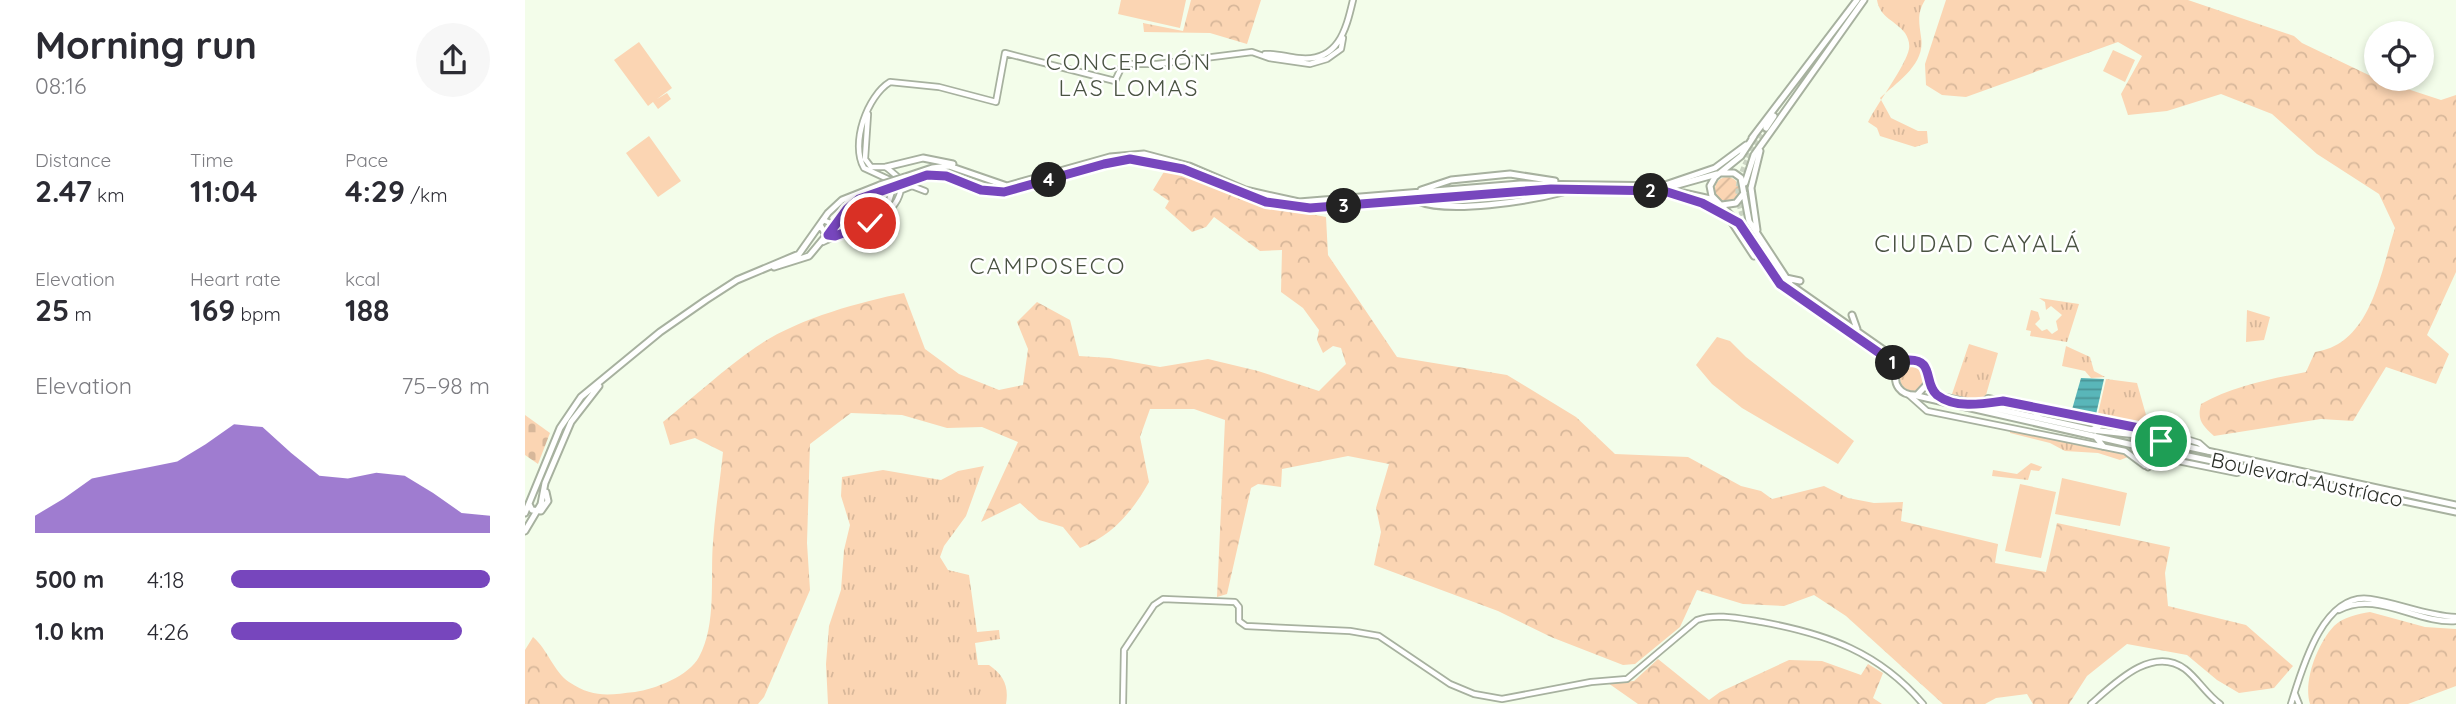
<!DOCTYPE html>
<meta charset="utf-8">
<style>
:root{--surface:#fff;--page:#f7f7f7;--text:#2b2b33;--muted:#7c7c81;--accent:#7746bd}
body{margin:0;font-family:Quicksand,sans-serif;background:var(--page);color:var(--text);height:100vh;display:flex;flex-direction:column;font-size:26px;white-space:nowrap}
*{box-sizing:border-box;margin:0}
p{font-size:23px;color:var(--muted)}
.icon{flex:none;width:38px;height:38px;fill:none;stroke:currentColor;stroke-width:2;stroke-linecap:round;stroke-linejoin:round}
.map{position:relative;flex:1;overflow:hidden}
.panel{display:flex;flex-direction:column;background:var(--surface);width:525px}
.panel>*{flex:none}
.controls{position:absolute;left:1839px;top:21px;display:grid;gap:14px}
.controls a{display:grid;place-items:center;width:70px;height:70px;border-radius:50%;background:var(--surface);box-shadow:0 4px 10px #0003;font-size:35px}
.pin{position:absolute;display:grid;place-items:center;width:60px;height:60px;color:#fff;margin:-30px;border:4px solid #fff;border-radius:50%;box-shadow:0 2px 7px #0007}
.km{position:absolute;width:35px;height:35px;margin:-18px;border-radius:50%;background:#222;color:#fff;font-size:19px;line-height:35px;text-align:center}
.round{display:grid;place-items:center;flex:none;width:74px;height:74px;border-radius:37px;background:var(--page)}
.overview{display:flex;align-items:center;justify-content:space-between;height:119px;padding:0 35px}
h1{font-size:38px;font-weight:800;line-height:52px}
.stats{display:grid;grid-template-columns:repeat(3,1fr);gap:10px;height:119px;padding:7px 35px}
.stats div{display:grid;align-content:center}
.stats b{font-size:30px;font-weight:800}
.stats small{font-size:19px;font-weight:400}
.stats p{font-size:19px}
.chart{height:196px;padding:14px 35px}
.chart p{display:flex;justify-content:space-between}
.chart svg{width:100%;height:126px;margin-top:7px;fill:var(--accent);opacity:.7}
ul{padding:0 35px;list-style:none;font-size:23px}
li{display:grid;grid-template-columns:112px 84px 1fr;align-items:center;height:52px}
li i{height:18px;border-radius:9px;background:var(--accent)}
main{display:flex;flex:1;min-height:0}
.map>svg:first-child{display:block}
</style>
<main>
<section class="panel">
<div class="overview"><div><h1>Morning run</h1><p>08:16</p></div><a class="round"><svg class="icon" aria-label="share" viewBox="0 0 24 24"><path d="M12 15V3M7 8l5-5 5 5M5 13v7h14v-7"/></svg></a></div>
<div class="stats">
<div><p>Distance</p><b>2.47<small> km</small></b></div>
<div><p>Time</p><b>11:04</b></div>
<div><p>Pace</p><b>4:29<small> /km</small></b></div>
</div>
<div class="stats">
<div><p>Elevation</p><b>25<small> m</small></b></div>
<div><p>Heart rate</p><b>169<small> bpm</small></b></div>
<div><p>kcal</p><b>188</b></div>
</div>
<div class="chart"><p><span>Elevation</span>75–98 m</p>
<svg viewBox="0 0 160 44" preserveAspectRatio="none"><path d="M0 44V38L10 32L20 25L30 23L40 21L50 19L60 13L70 6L80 7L90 16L100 24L110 25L120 23L130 24L140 30L150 37L160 38V44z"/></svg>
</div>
<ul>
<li><b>500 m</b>4:18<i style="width:100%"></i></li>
<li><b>1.0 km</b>4:26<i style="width:89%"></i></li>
</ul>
</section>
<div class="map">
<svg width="1931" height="704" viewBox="0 0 1931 704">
<defs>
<pattern id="grass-tufts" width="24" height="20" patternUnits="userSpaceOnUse" patternTransform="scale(1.75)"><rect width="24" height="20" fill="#fbd5b3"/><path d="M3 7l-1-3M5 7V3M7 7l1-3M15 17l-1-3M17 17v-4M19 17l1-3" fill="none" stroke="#d7b79a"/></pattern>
<pattern id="forest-crowns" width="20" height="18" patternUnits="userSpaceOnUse" patternTransform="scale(1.75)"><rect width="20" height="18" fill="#fbd5b3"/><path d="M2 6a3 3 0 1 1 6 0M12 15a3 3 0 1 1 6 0" fill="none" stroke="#d7b79a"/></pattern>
<pattern id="cemetery-stones" width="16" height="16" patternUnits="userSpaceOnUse" patternTransform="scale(1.75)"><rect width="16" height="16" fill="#fbd5b3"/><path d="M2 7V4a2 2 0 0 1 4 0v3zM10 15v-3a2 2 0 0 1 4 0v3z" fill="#d7b79a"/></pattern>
<pattern id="garden-furrows" width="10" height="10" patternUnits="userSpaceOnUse" patternTransform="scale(1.75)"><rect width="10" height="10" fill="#fbd5b3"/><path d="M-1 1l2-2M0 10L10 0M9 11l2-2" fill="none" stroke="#d7b79a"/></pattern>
<pattern id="water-rules" width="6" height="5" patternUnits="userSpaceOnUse" patternTransform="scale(1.75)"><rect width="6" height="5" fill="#59b6b9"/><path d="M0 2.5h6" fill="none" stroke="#4a9496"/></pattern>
</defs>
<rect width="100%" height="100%" fill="#f3fdea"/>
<!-- grass -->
<path fill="url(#grass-tufts)" d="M 1352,0 L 1400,0 C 1392,13 1394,22 1396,37 C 1401,64 1372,82 1355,98 L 1366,118 L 1393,131 L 1402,131 L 1403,143 L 1390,147 L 1355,136 L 1352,128 L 1343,122 C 1352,104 1381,65 1384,49 C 1385,43 1383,38 1380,33 C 1370,20 1355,18 1352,0 Z
M 1514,298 L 1554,304 L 1542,342 L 1505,336 L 1506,331 L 1501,330 L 1506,310 L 1513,312 L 1515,319 L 1510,324 L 1517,331 L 1522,329 L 1527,334 L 1533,330 L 1531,321 L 1537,315 L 1526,306 L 1521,310 L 1520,302 Z
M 1722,310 L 1745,317 L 1739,340 L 1721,342 Z
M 1444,344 L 1473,353 L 1461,395 L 1453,401 L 1427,394 Z
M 1541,346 L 1565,357 L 1569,371 L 1580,377 L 1566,378 L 1560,371 L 1537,366 Z
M1375 378a13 13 0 1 1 26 0a13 13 0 1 1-26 0Z
M 1581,379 L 1612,383 L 1621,415 L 1617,422 L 1604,424 L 1572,418 Z
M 1485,430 L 1599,453 L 1603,457 L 1595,460 L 1573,453 L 1540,451 L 1525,443 L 1485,433 Z
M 1506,463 L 1517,467 L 1514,471 L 1506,470 L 1503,480 L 1467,476 L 1468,470 L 1492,474 Z
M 459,466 L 441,516 L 419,546 L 415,557 L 423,570 L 444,575 L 452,632 L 474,630 L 475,639 L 450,643 L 453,665 L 464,665 C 479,675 484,687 481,704 L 303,704 L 301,664 L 304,626 L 316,590 L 319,550 L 325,525 L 316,496 L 317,477 L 358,470 L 416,480 L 433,471 Z"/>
<!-- forest -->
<path fill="url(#forest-crowns)" d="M 666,0 L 736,0 L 722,44 L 685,33 L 619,32 L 618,23 L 658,31 Z
M 1421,0 L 1663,0 L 1769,36 L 1777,43 L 1852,79 L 1916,100 L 1931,95 L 1931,272 L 1902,335 L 1924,354 L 1911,384 L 1861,367 L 1828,421 L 1796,419 L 1689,436 C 1677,425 1672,420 1676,404 C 1708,386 1745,379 1781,372 L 1790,352 C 1846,344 1855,274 1870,228 L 1854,194 L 1792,154 L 1747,114 L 1696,94 L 1642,111 L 1603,115 L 1596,94 L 1617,56 L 1593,42 L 1441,97 L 1417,95 L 1401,85 L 1400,64 Z
M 640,170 L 658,174 L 724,202 L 801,217 L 803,255 L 872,357 L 982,375 L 1051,417 L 1090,454 L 1163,457 L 1216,486 L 1236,491 L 1247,499 L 1299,486 L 1323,498 L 1349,503 L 1378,502 L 1376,521 L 1473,544 L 1470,563 L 1521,572 L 1532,523 L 1645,547 L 1640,573 L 1643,606 L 1721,625 L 1768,666 L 1749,688 L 1714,693 L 1692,680 L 1662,655 L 1602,644 L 1562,676 L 1544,704 L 1508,704 L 1502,694 L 1471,698 L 1460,704 L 1418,704 L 1321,616 L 1289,595 L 1259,606 L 1218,604 L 1172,590 L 1155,627 L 1110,664 L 1098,665 L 1026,637 L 973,611 L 849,565 L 856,532 L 851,508 L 864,464 L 823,456 L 757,469 L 756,487 L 733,484 L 726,488 L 702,594 L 692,597 L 700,420 L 669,409 L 625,409 L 615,437 L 624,482 C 607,512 588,535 555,548 L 538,527 L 514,520 L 495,503 L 456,522 L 493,442 L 457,427 L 422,428 L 377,415 L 326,413 L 285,444 L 282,543 L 285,590 L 239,697 L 233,704 L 0,704 L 0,650 L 8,637 C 23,650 29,672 44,682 C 68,698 83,695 110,692 C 130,689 164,676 174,657 C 192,624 185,578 188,542 C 190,512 195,482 198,452 L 170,438 L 145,445 L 138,422 C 169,397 199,369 231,347 C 269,320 334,302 379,293 L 400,349 L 434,374 L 474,390 L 498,385 L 503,349 L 492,322 L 512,302 L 545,320 L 554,356 L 585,358 L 635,367 L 683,359 L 733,371 L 794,391 L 821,364 L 816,348 L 808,346 L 798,353 L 792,340 L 794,330 L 778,308 L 756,292 L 757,250 L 735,251 L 689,217 L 681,227 L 667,232 L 640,208 L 644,201 L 628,190 Z
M 1845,612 L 1900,627 L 1931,629 L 1931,686 L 1883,704 L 1785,704 C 1778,682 1792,644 1809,626 C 1818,617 1833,614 1845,612 Z
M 1133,659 L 1184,700 L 1195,692 L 1264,660 L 1297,661 L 1336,675 L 1343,664 L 1358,673 L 1348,698 L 1357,704 L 1113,704 L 1083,683 L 1109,681 Z"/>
<!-- cemetery -->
<path fill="url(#cemetery-stones)" d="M 0,415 L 25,433 L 13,464 L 0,455 Z"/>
<!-- garden -->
<path fill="url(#garden-furrows)" d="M1190 189a12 12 0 1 1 24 0a12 12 0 1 1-24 0Z"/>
<!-- pitch -->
<path fill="#fbd5b3" d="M 596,0 L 661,0 L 655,28 L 593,14 Z
M 114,42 L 147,88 L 132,99 L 142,93 L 146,99 L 133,109 L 128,102 L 123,106 L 89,60 Z
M 1588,50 L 1610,60 L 1600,82 L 1578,71 Z
M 124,136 L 156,181 L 133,197 L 101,153 Z
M 1192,337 L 1205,341 L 1221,357 L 1329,441 L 1313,464 L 1217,408 L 1187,384 L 1171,365 Z
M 1537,478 L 1602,493 L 1595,526 L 1530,514 Z
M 1495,484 L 1531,492 L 1516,558 L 1480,551 Z"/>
<!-- water -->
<path fill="url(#water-rules)" d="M 1556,378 L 1579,379 L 1570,419 L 1546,413 Z"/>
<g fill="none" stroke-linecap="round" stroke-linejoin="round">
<!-- primary-tunnel -->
<path stroke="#cbd4c3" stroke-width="5" stroke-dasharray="5 2.5" stroke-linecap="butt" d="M 1241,128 C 1199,191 1207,205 1246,266"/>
<!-- tertiary casing -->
<g stroke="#a7b19f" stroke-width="8">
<path id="tertiary" d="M 740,54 C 751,53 762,57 773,58 C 813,63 821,30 828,0
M 343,114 L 340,159 L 346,167 L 361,167 L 374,178
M 365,180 L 339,168 C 325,144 342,96 365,82 L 414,87 L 471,102 L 480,53 L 590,81 L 598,64 L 632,64 L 727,52 L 744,58 L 785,64 L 802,59 L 816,49 L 818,38
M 377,190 L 387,186 L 400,191
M 298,220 L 313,226 L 324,225 L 363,204 L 367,191
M 298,242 C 323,229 372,222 376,188
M 1384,395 L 1402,411 L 1600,451 L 1620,466 L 1643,459 L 1712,473 L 1723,470
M 1455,405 L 1463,398 L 1604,428 L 1626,423 L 1642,433 L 1674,443 L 1683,451
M 1814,610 C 1851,590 1892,624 1931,621
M 1770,694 L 1774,704
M 598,704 L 599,650 L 629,605 L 638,599 L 710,602 L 714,607 L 714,621 L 721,626 L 825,631 L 854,636 L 925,684 L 949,694 L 977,699 L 1066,682 L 1102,679 L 1172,620 C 1192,613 1216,619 1237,622 C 1302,634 1354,652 1398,704
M 1566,704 C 1590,683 1627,645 1660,669 C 1673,679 1681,694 1695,704
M 1766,704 C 1777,669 1798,592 1845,599 C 1874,603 1901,616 1931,617"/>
</g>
<!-- secondary casing -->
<g stroke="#a7b19f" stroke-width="9">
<path id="secondary" d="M 361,167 L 398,158 L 428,164
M 380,177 L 407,168 L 424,166 L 482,186 L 585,157 L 619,154 L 664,166 L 720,190 L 774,202 L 995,184 L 1149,186 L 1192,174
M 381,182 L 402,175 L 417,175 L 456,190 L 479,192 L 579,164 L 605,159 L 658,169 L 741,202 L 784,208 L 1025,189 L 1154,192 L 1190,200
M 896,190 L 926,180 L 985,174 L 1030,181
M 893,201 C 924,214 1004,201 1038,192
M 338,220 L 329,218 L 327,211 L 354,192
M 295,225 L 300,233 L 310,236
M 249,267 L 284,256 L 328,203 L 358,189
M 4,504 L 7,510 L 16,511 L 23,501 L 21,492
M 0,513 L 35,428 L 56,397 L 135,332 L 181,300 L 212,280 L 274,254 L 303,213 L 317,200 L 355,185
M 0,531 L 16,504 L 20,483 L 46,422 L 74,386"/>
</g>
<!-- primary casing -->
<g stroke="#a7b19f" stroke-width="9">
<path id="primary" d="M 1241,128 L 1249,116
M 1229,136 L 1216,156 L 1190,177 L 1185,186 L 1187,196 L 1216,226 L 1255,284 L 1363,359 L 1372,369
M 1227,138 L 1332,0
M 1196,173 L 1209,173 L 1216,178 L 1224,221 L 1266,285 L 1366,355 L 1400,365 L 1407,388 L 1414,396 L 1567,430 L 1611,435
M 1220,183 L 1229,155 L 1339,0
M 1140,185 L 1190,168 L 1221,145
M 1139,192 L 1177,203 L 1210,221
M 1197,205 L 1211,203 L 1219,193
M 1206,221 L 1229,256
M 1232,230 L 1226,188 L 1235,151
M 1250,272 L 1263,288
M 1261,278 L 1275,281
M 1327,315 L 1332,329
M 1383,361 L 1372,369 C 1367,384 1375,396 1392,395 L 1404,382
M 1388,395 L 1608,445
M 1457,405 L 1478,401
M 1508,408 L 1514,418
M 1608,428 L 1633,435 L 1636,447 L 1627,457 L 1617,457 L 1609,449 L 1609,438 L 1618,430
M 1567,430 L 1579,423
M 1570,436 L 1578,446
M 1636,441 L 1931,505
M 1633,453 L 1644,452 L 1931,512
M 1617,457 L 1623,467"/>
</g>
<!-- tertiary -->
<use href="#tertiary" stroke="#fff" stroke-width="4.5"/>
<!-- secondary -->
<use href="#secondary" stroke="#fff" stroke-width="5"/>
<!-- primary -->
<use href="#primary" stroke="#fff" stroke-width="5"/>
<!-- secondary-bridge casing -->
<g stroke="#a7b19f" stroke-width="9" stroke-linecap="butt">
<path id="secondary-bridge" d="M 355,185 L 380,177
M 358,189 L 381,182"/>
</g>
<!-- secondary-bridge -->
<use href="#secondary-bridge" stroke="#fff" stroke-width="5"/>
</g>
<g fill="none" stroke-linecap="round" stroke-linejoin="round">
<!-- route casing -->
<g stroke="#fff" stroke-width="14">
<path id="route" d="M 345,223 L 310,236 L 303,235 L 322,209 L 334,199 L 402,175 L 421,176 L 456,190 L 479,192 L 579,164 L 605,159 L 658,169 L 741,202 L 785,208 L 1026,189 L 1139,191 L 1177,203 L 1214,223 L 1255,284 L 1363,359 L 1372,369 L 1383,360 C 1410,359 1398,383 1412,395 C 1430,409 1458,404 1478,401 L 1624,430 L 1636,441"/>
</g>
<!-- route -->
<use href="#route" stroke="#7746bd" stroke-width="9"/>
</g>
<g text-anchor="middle" stroke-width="5" stroke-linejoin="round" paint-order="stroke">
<!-- street labels -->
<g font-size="21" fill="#2b2f28" stroke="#fff">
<text transform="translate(1782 480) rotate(12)" y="7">Boulevard Austríaco</text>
</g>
<!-- neighbourhood labels -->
<g font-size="23" letter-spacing="2" fill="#4a5343" stroke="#fff">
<text x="604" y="70">CONCEPCIÓN<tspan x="604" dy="26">LAS LOMAS</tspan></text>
<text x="523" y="274">CAMPOSECO</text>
</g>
<!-- quarter labels -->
<g font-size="24" letter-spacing="2" fill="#4a5343" stroke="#fff">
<text x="1453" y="252">CIUDAD CAYALÁ</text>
</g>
</g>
</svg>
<div class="controls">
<a><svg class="icon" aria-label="locate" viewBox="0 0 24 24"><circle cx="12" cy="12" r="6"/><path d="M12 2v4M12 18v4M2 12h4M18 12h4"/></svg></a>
</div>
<div class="pin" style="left:1636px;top:441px;background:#1e9e55"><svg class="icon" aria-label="arrive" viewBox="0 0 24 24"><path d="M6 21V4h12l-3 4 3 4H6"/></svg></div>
<div class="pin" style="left:345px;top:223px;background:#d93025"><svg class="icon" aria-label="check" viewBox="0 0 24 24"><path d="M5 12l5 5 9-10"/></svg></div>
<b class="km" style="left:1368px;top:363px">1</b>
<b class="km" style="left:1126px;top:191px">2</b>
<b class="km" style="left:819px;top:206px">3</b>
<b class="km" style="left:524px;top:180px">4</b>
</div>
</main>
